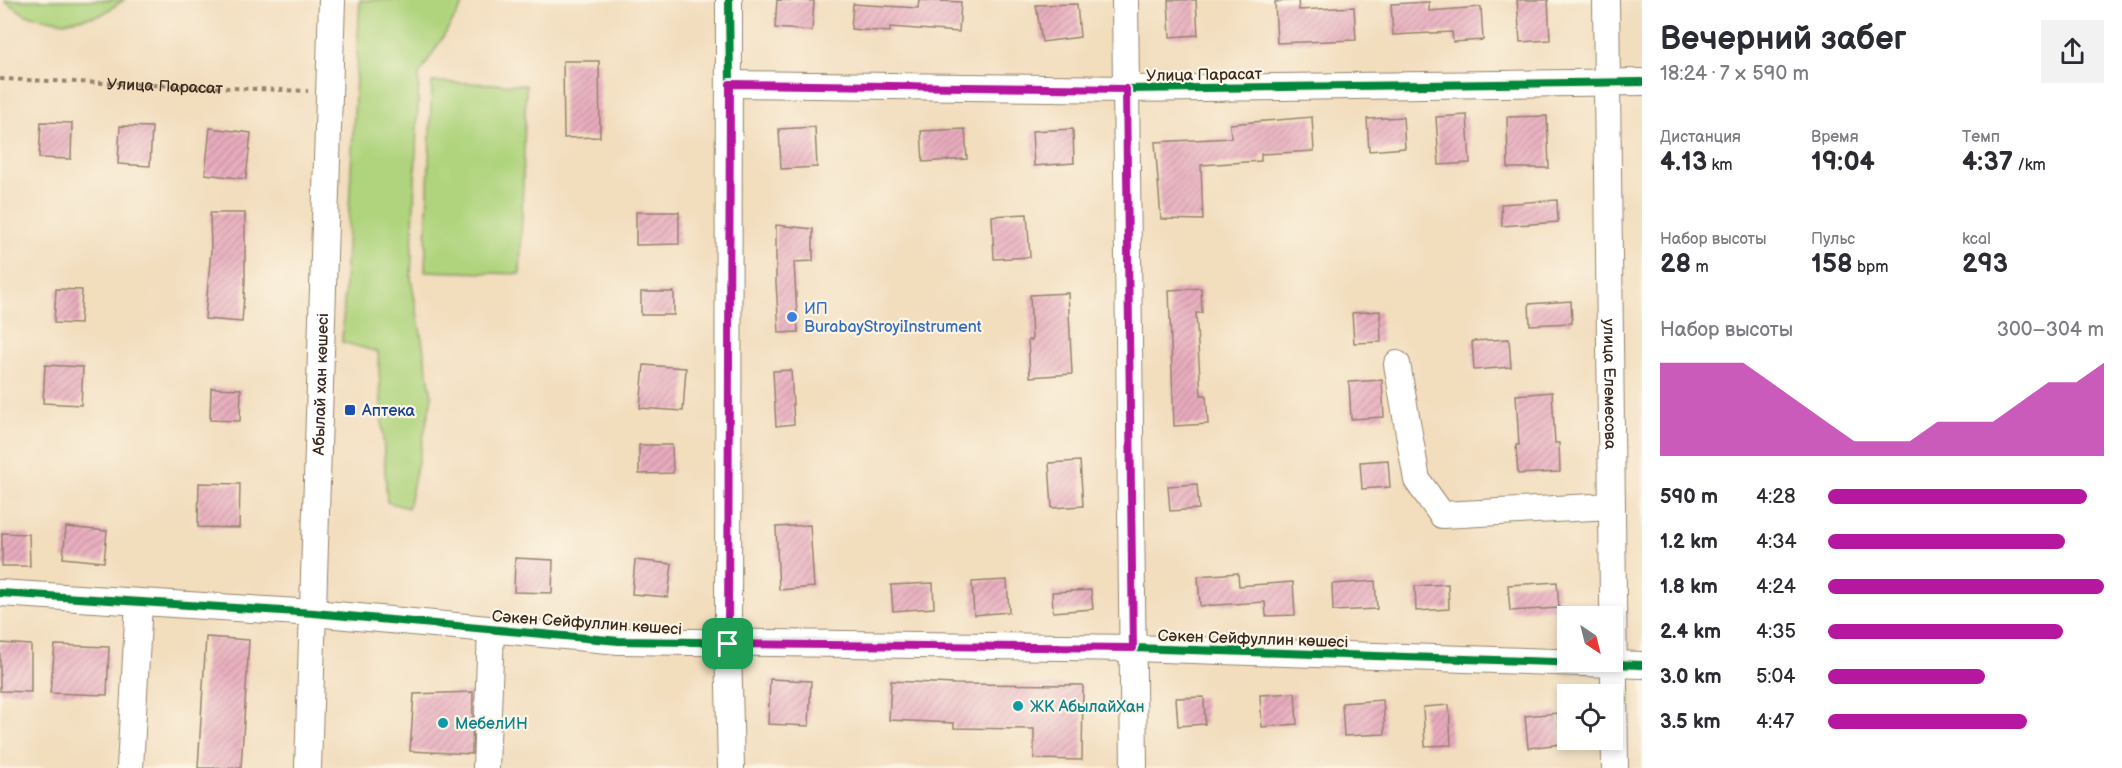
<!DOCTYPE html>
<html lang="ru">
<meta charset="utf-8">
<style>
:root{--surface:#fff;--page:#f2f2f3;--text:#2b2b33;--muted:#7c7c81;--accent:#b5179e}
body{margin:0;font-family:"Balsamiq Sans",sans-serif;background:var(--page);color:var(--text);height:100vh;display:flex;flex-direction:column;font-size:22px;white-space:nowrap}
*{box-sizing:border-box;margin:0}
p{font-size:20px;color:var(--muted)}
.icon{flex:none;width:33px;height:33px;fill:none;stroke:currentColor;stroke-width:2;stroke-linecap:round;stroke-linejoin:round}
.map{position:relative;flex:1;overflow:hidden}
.panel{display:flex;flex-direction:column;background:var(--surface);width:480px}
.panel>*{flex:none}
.needle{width:39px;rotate:145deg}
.buttons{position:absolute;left:1557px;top:606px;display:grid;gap:12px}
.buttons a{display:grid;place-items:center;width:66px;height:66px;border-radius:0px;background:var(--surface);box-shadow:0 3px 9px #0003;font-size:30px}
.pin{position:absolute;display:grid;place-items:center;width:51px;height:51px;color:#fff;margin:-26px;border-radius:12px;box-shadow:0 3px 9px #0006}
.round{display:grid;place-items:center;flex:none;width:63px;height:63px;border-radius:0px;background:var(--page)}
.summary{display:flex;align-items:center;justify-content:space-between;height:102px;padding:0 18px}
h1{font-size:33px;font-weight:800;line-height:45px}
.stats{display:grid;grid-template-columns:repeat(3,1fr);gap:9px;height:102px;padding:6px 18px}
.stats div{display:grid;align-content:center}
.stats b{font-size:26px;font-weight:800}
.stats small{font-size:16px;font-weight:400}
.stats p{font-size:16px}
.chart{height:168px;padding:12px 18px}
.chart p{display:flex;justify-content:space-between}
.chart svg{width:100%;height:108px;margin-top:6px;fill:var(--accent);opacity:.7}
ul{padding:0 18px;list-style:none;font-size:20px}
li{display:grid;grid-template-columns:96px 72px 1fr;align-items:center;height:45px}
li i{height:15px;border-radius:8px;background:var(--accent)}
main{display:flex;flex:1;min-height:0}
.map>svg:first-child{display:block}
</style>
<main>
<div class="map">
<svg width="1642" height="768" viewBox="0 0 1642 768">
<defs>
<pattern id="building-hatch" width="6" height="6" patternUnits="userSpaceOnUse" patternTransform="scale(1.5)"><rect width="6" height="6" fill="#e8acbe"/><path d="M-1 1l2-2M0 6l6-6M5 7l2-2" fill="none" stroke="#bd8c9a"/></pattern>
</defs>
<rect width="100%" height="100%" fill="#fcf5e5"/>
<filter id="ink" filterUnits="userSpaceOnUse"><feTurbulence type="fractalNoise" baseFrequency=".0167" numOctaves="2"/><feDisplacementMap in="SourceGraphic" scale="12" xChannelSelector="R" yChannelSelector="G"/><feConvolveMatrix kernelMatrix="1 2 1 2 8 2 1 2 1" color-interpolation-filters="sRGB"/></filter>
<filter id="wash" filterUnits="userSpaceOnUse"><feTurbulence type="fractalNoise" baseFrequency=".008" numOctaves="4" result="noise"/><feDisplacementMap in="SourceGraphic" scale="24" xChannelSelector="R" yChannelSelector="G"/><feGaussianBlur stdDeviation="1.35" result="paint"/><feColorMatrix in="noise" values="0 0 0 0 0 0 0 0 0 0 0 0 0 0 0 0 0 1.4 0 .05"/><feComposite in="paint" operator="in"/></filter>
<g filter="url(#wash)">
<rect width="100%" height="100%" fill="#f2ddbd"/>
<!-- green -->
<path fill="#afd47d" stroke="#757f4e" stroke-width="1.5" d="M 4,0 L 124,0 L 101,15 L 64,22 L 26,15 Z
M 360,0 L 466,0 L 419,75 L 411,278 L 432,397 L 408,508 L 387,502 L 378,352 L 342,342 Z
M 432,82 L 526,85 L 520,274 L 425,271 Z"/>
<g id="blocks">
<!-- building -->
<path fill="url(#building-hatch)" d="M 777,0 L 814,1 L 812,31 L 775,28 Z
M 919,0 L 961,2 L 959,32 L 890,27 L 890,32 L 851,29 L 853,4 L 918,8 Z
M 1168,0 L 1196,0 L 1198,35 L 1170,37 Z
M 1298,0 L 1299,10 L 1354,7 L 1356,40 L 1277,43 L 1275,2 Z
M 1517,0 L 1548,0 L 1550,40 L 1520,42 Z
M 1429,2 L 1429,11 L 1481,7 L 1483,40 L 1453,42 L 1452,32 L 1393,35 L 1391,4 Z
M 1077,4 L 1080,37 L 1042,42 L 1036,5 Z
M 563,61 L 599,61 L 600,137 L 564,138 Z
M 1467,115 L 1470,163 L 1439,165 L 1436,117 Z
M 1547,116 L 1549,168 L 1508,168 L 1507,117 Z
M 1312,117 L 1314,151 L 1261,154 L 1261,161 L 1201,165 L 1203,220 L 1161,219 L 1155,142 L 1231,138 L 1230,124 Z
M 1403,117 L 1405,148 L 1369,151 L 1367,119 Z
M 41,122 L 72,123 L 71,159 L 39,158 Z
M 120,126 L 152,127 L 150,166 L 118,164 Z
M 815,127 L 817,167 L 781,169 L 779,129 Z
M 210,128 L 251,133 L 246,179 L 205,174 Z
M 965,129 L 967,159 L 923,162 L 921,131 Z
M 1073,129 L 1074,163 L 1034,166 L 1032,131 Z
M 1557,200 L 1558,222 L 1502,226 L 1501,204 Z
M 636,212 L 679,212 L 679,244 L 636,245 Z
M 210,213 L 245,213 L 245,282 L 242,322 L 205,319 L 211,250 Z
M 1027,214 L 1030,257 L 994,259 L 992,216 Z
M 776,225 L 813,229 L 813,261 L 794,262 L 798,332 L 779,333 L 776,282 Z
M 1201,288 L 1202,313 L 1196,313 L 1201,395 L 1206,395 L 1208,424 L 1174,426 L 1169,290 Z
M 56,289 L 82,290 L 80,324 L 54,323 Z
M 641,292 L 674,292 L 674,315 L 641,315 Z
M 1068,293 L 1072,374 L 1030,377 L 1028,340 L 1032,340 L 1030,295 Z
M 1571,301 L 1572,323 L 1530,325 L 1529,304 Z
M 1380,311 L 1381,342 L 1354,343 L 1352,313 Z
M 1509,339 L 1511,367 L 1474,370 L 1472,341 Z
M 45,365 L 83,367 L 81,405 L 43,403 Z
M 644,365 L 686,368 L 683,411 L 640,408 Z
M 791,370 L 794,424 L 776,426 L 773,371 Z
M 1382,380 L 1384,417 L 1351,419 L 1349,382 Z
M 211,388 L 241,389 L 240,421 L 210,420 Z
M 1552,392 L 1555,443 L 1559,443 L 1560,472 L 1518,474 L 1516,445 L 1519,445 L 1516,395 Z
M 639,445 L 672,445 L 673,473 L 639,474 Z
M 1388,460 L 1390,487 L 1362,489 L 1360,462 Z
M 1080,461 L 1083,506 L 1052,508 L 1049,463 Z
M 199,483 L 240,484 L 239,528 L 198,527 Z
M 1197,484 L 1199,509 L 1170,511 L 1168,486 Z
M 810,525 L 814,587 L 779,590 L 776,527 Z
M 66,527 L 107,531 L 104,562 L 63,558 Z
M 2,533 L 29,534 L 30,566 L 2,566 Z
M 515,558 L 553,560 L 552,593 L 514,592 Z
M 635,560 L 672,564 L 668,597 L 632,594 Z
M 1238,573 L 1239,586 L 1293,582 L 1295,615 L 1266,616 L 1265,602 L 1200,606 L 1198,576 Z
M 1007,580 L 1009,612 L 974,615 L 972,582 Z
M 1375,581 L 1377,609 L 1333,611 L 1332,584 Z
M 1557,582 L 1559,608 L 1510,611 L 1508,585 Z
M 933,583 L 934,608 L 893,611 L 891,585 Z
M 1448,584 L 1449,609 L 1416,611 L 1415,586 Z
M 1091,590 L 1093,609 L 1053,612 L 1052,592 Z
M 206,637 L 249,640 L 241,768 L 198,768 Z
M 0,643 L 31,645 L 31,692 L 0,691 Z
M 55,645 L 109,647 L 107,695 L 50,693 Z
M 770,679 L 811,681 L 809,726 L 768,724 Z
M 891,681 L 954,684 L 1083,685 L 1082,760 L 1034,759 L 1034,729 L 954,728 L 954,723 L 889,720 Z
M 473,692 L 472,754 L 410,751 L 414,694 Z
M 1295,693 L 1297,724 L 1262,727 L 1260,695 Z
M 1204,697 L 1205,724 L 1178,726 L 1176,698 Z
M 1383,700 L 1385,734 L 1344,736 L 1342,703 Z
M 1449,705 L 1451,745 L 1425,746 L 1423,707 Z
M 1558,713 L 1561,744 L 1528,748 L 1525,716 Z"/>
</g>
</g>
<g filter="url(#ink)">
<use href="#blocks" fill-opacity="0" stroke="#96846e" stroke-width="1.5"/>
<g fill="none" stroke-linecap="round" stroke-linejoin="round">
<!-- minor casing -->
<g stroke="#96846e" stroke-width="28">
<g id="minor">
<path d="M 729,0 L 728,644 L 731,768"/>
<path d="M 1125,0 L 1134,768"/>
<path id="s2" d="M 1606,0 L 1615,768"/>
<path d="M 730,84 L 1126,89 L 1642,82"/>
<path d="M 1397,364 L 1417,480 L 1442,515 L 1612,506"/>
<path d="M 0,593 L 314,613 L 619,641 L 1133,648 L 1642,665"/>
<path d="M 130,768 L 139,602"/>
<path id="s3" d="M 308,768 L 332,0"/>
<path d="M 486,768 L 491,629"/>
</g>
</g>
<!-- path -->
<path stroke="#96846e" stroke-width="4" stroke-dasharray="4.5 4.5" stroke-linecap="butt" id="s1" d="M 0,79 L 308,91"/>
<!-- minor -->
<use href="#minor" stroke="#fff" stroke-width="26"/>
<!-- cycleway casing -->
<g stroke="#fcf5e5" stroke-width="11">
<path id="cycleway" d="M 729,0 L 730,84 L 1126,89 L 1642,82
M 0,593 L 314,613 L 619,641 L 1133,648 L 1642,665"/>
</g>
<!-- cycleway -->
<use href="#cycleway" stroke="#00873e" stroke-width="8"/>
</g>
</g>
<g fill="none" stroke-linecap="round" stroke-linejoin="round" filter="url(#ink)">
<!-- route casing -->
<g stroke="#fff" stroke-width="12">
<path id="route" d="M 730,84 L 1126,89 L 1133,648 L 728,644 Z"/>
</g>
<!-- route -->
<use href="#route" stroke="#b5179e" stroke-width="8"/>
</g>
<!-- markers -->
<circle fill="#3f7fe0" stroke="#fcf5e5" stroke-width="2" cx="792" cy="317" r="6"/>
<rect fill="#1a4fb4" stroke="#fcf5e5" stroke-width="2" x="344" y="404" width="12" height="12" rx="3"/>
<g fill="#0f9aa8" stroke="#fcf5e5" stroke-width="2">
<circle cx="1018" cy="706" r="6"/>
<circle cx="443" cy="723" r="6"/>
</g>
<g text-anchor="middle" stroke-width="4.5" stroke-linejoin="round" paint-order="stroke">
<!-- street labels -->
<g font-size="16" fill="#3b2a1e" stroke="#fcf5e5">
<text transform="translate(1204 74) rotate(-1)" y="6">Улица Парасат</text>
<text dy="6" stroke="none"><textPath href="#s1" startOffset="165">Улица Парасат</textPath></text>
<text dy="6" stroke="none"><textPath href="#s3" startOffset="384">Абылай хан көшесі</textPath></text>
<text dy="6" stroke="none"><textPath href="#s2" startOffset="384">улица Елемесова</textPath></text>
<text transform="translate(587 622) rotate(4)" y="6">Сәкен Сейфуллин көшесі</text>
<text transform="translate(1253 638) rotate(2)" y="6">Сәкен Сейфуллин көшесі</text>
</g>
<!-- shop labels -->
<g font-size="16" fill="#366cbe" stroke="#fcf5e5" text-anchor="start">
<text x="804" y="314">ИП<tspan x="804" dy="18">BurabayStroyiInstrument</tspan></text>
</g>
<!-- transit labels -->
<g font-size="16" fill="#164399" stroke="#fcf5e5" text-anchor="start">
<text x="362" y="416">Аптека</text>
</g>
<!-- culture labels -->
<g font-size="16" fill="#0d838f" stroke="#fcf5e5" text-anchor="start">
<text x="1030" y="712">ЖК АбылайХан</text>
<text x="455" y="729">МебелИН</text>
</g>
</g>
</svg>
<div class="buttons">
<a><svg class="needle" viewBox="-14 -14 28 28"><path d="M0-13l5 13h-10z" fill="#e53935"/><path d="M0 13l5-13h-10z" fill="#7c7c81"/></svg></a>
<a><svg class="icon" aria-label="locate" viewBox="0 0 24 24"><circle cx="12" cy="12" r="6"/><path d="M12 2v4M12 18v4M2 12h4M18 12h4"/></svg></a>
</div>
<div class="pin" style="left:728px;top:644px;background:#1e9e55"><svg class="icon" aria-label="arrive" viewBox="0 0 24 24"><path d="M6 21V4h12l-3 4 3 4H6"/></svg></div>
</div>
<section class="panel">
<div class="summary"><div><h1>Вечерний забег</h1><p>18:24 · 7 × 590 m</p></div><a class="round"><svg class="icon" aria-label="share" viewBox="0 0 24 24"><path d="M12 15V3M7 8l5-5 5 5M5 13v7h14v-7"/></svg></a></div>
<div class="stats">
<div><p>Дистанция</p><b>4.13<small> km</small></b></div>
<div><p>Время</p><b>19:04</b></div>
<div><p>Темп</p><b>4:37<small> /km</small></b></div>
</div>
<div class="stats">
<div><p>Набор высоты</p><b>28<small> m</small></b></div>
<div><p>Пульс</p><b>158<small> bpm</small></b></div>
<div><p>kcal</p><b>293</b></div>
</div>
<div class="chart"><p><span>Набор высоты</span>300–304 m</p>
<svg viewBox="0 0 160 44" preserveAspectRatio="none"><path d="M0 44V6L10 6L20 6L30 6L40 14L50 22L60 30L70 38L80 38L90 38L100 30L110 30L120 30L130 22L140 14L150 14L160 6V44z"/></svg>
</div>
<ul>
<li><b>590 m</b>4:28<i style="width:94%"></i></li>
<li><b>1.2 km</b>4:34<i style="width:86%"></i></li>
<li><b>1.8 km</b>4:24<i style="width:100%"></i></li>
<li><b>2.4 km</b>4:35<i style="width:85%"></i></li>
<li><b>3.0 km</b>5:04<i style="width:57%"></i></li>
<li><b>3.5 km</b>4:47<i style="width:72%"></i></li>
</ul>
</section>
</main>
